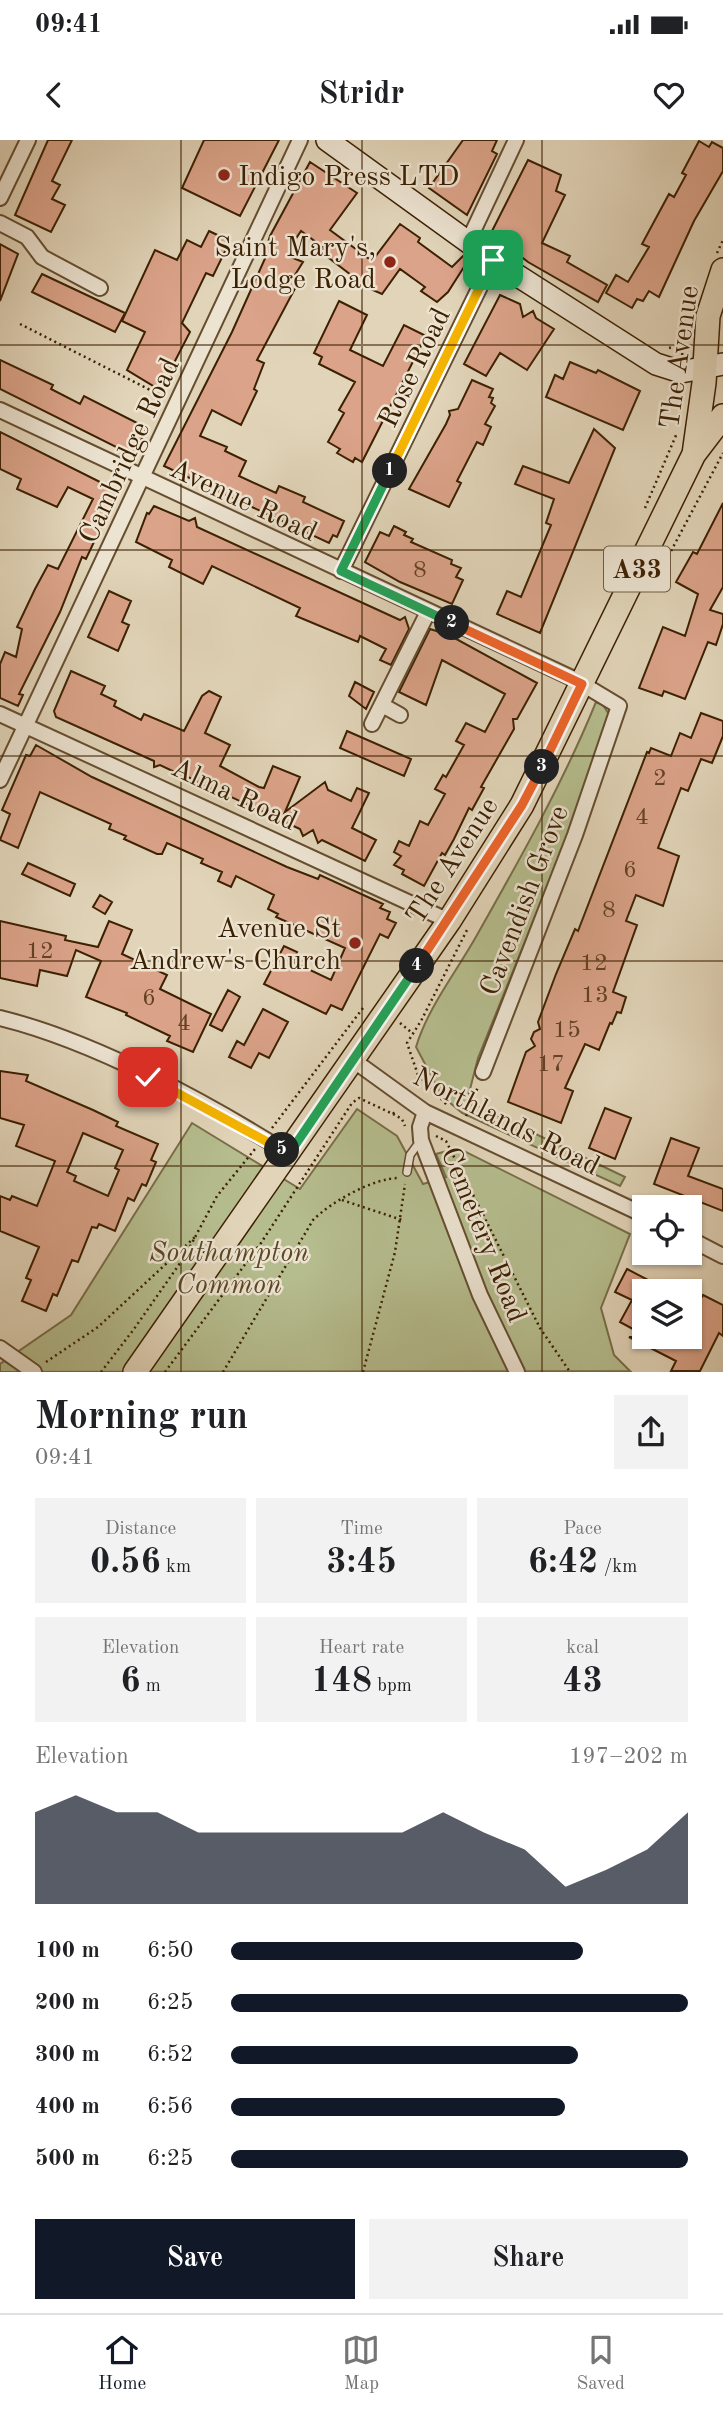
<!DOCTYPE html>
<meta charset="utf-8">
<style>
:root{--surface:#fff;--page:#f2f2f2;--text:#202124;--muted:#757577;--line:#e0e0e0;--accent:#111827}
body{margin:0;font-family:"Old Standard TT",serif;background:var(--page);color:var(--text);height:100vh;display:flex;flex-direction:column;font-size:26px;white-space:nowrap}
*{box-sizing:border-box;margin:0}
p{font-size:23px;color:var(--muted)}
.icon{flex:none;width:38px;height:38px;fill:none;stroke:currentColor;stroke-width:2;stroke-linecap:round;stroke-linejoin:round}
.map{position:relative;height:1232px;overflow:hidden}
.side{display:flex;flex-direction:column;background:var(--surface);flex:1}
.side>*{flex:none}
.buttons{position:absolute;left:632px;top:1055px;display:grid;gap:14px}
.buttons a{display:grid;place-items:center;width:70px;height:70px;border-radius:0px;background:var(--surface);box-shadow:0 2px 5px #0004;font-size:35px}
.pin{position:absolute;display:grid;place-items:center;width:60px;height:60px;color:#fff;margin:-30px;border-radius:14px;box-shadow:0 4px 10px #0006}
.km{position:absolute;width:35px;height:35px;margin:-18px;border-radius:50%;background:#222;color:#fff;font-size:19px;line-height:35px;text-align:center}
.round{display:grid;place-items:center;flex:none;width:74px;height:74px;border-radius:0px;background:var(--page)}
.head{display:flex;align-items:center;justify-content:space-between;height:119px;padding:0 35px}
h1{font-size:38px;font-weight:700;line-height:52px}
.metrics{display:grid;grid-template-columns:repeat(3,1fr);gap:10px;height:119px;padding:7px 35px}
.metrics div{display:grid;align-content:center;border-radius:0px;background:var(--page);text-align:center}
.metrics b{font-size:35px;font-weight:700}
.metrics small{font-size:19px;font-weight:400}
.metrics p{font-size:19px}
.chart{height:196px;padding:14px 35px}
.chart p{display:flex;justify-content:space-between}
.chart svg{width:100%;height:126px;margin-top:7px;fill:var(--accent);opacity:.7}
.primary-button{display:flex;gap:14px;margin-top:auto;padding:14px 35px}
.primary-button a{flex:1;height:80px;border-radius:0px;background:var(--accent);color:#fff;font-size:28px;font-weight:700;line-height:80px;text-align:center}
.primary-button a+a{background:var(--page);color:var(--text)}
ul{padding:0 35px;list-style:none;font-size:23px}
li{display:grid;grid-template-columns:112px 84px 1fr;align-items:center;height:52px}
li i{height:18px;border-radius:9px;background:var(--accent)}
.status{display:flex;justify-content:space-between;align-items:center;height:49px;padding:0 35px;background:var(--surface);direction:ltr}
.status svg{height:19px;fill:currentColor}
header{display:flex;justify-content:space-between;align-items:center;height:91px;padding:0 35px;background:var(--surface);font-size:32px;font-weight:700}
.menu{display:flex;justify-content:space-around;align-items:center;height:98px;border-top:2px solid var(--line);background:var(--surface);font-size:19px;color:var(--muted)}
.menu a{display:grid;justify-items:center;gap:4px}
.menu .current{color:var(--accent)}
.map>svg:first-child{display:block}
</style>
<div class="status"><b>09:41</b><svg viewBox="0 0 49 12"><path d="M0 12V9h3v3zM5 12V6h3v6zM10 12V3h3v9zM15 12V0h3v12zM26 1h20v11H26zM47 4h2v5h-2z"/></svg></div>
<header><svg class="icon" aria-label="back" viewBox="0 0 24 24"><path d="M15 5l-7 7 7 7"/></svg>Stridr<svg class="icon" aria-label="heart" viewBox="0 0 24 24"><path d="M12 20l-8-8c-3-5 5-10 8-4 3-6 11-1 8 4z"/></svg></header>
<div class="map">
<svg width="723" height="1232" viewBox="0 0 723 1232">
<rect width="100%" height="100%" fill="#e1d4b8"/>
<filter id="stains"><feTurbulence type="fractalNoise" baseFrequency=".00286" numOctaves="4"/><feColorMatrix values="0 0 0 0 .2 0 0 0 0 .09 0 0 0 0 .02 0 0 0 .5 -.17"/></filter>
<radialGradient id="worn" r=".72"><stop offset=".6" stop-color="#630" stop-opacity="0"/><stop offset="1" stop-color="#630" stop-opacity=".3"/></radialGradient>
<!-- green -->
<path fill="#b5bc8d" stroke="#786e48" stroke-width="2" d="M 596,562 L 603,565 L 610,576 L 581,663 L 478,918 L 467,961 L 625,1037 L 620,1046 L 462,973 L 442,956 L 416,907 C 428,867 457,831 477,795 C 520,719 563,643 596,562 Z
M 357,969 L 397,996 L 423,1044 L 446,1037 L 436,1014 L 458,1008 L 630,1094 L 601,1168 L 614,1215 L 630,1231 L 0,1232 L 0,1224 L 71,1175 L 192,983 L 300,1049 Z"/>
<!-- building -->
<path fill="#dba389" stroke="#3c2002" stroke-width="2" fill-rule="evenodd" d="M 48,0 L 72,0 L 52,41 L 60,45 L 52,59 L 65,65 L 51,92 L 15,75 Z
M 204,0 L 279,0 L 240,76 L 182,48 Z
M 463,0 L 497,0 L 492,11 L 497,14 L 467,75 L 429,48 Z
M 699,1 L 709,7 L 712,2 L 723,8 L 723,31 L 694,81 L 659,157 L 649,151 L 643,161 L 637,159 L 632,168 L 606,153 L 616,135 L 628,142 L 649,107 L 642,104 L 669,54 L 674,57 L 686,35 L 682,33 Z
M 528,20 L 561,35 L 556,51 L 565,55 L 542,103 L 570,116 L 567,122 L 607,145 L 598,162 L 528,122 L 491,93 Z
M 310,22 L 357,53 L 330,90 L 372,121 L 400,84 L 420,98 L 418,102 L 452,127 L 464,115 L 469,119 L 448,152 L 437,162 L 421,151 L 425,147 L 400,129 L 382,154 L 368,148 L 321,112 L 324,108 L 301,91 L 293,103 L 288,116 L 303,122 L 293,138 L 299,141 L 257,220 L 264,223 L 254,249 L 257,251 L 241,285 L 212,270 L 200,296 L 227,307 L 225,311 L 246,321 L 239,336 L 276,353 L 279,346 L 305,357 L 303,362 L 344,381 L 337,397 L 333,395 L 329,403 L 164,326 L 232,192 L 267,114 L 265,113 L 270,96 Z
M 209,91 L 230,101 L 213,136 L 206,133 L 182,183 L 190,192 L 160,250 L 127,230 L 145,192 L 122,181 L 155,110 L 177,120 L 187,100 L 201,107 Z
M 0,104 L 18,114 L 0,161 Z
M 42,134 L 125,173 L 115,192 L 32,152 Z
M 500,155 L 520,164 L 523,177 L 533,171 L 536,178 L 554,189 L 527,230 L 500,213 L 486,236 L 464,224 Z
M 339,161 L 367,175 L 350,210 L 383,226 L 404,185 L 426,196 L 362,322 L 355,318 L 353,322 L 337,313 L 340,309 L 328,302 L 344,273 L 339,270 L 355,242 L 319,224 L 322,217 L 314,213 Z
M 0,220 L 53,245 L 51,249 L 80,264 L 84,256 L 147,288 L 134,316 L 0,249 Z
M 570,222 L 596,233 L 598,230 L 640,251 L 623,290 L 546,257 L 555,235 L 563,239 Z
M 472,240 L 493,249 L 489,257 L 493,258 L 491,263 L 495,266 L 485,284 L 491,287 L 483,305 L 477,302 L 457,341 L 461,343 L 449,367 L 409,349 L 446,284 L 450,275 L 449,271 L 458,269 Z
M 594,289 L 615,308 L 540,493 L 497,474 L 507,451 L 521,457 L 551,385 L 546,383 L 554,359 L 515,344 L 523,326 L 569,343 Z
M 0,292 L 118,351 L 86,419 L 82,417 L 60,472 L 19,554 L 23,555 L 18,566 L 0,558 L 0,524 L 5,512 L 16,517 L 22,489 L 17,487 L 35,449 L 48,425 L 58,429 L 93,359 L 68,347 L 57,367 L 17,349 L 21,339 L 0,329 Z
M 723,363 L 723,447 L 710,470 L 723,474 L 723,484 L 716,505 L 708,502 L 685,559 L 664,551 L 662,556 L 639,548 L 663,487 L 685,496 L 698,454 L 676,442 L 693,412 L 697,414 Z
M 154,366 L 189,381 L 195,378 L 197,387 L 400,480 L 405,477 L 409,489 L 391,525 L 380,520 L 386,509 L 360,496 L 358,502 L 308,481 L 296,476 L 300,468 L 212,426 L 203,444 L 169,427 L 172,420 L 136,402 L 147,373 L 149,374 Z
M 394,386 L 406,392 L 404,395 L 413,399 L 411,402 L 452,420 L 451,424 L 461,428 L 456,437 L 463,440 L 452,464 L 400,442 L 365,422 L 380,392 L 389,396 Z
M 109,451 L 131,461 L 122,482 L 129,485 L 118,511 L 88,497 Z
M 430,489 L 449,495 L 537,543 L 517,579 L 513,579 L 514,589 L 481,647 L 484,648 L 472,670 L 469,668 L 454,699 L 445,715 L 442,713 L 424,746 L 402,734 L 404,730 L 394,725 L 401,716 L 394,712 L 399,701 L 409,706 L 420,681 L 428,685 L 445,654 L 435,649 L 443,635 L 446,637 L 464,605 L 456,601 L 466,583 L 485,592 L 505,554 L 442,520 L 426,565 L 399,552 Z
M 71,531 L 105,546 L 101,554 L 116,561 L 114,566 L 141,580 L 144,574 L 184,591 L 202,556 L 209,551 L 221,557 L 205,593 L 230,605 L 220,626 L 259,647 L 264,648 L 273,626 L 300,637 L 285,672 L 325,642 L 328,650 L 351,661 L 357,648 L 369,653 L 352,688 L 376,700 L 365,721 L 322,700 L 318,703 L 313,690 L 303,696 L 300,689 L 212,648 L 206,651 L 203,644 L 184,635 L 178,638 L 177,633 L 160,625 L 154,627 L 154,621 L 56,577 L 54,571 Z
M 355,542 L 374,552 L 366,569 L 349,556 Z
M 701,573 L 723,581 L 723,596 L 712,623 L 701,619 L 688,651 L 681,648 L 658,708 L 679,716 L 663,766 L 636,755 L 626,781 L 637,785 L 613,852 L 626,857 L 621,873 L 617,872 L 612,884 L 610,883 L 599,910 L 585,904 L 565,948 L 573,951 L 561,983 L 508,962 L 526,912 L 535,906 L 531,899 L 534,892 L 540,889 L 538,882 L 556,834 L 575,789 L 578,791 L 647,612 L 649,613 L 651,608 L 671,616 L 680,593 L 691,598 Z
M 347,591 L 411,619 L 404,636 L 340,608 Z
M 36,605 L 92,637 L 287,727 L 318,739 L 320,735 L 383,764 L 380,768 L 390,772 L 387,779 L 396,783 L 388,798 L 380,794 L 342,870 L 331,865 L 326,874 L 264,844 L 284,806 L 297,812 L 293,822 L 331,840 L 345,808 L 276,777 L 278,774 L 268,769 L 274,755 L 236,736 L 231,747 L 218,741 L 222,732 L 201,723 L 203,719 L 167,703 L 162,714 L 157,714 L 124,699 L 126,696 L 109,689 L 111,684 L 40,652 L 18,708 L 0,700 L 10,674 L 2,670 L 26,615 L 30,616 Z
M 28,723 L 75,744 L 70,756 L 22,734 Z
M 100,755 L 112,762 L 105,774 L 93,767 Z
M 0,781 L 66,796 L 65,800 L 98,807 L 109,781 L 132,790 L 122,814 L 167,835 L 160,849 L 211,874 L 193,912 L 167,901 L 170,896 L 126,875 L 127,873 L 86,857 L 101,821 L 76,810 L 67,836 L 40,830 L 37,846 L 0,838 Z
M 228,850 L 240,857 L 222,891 L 210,885 Z
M 263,869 L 288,882 L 269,918 L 259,913 L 251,928 L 229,917 L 237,901 L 244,905 Z
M 0,931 L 28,935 L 26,941 L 93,970 L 118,982 L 116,986 L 158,1004 L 151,1020 L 156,1022 L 146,1046 L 142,1044 L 134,1061 L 128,1058 L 115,1091 L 99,1084 L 97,1088 L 92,1087 L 78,1122 L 72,1120 L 57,1156 L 53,1154 L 46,1171 L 22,1161 L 31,1140 L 26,1138 L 39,1107 L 0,1091 L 0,1056 L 10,1060 L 12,1056 L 37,1066 L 55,1021 L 16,1006 L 24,985 L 0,978 ZM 83,993 L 123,1010 L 115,1028 L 119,1030 L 108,1056 L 74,1041 L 76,1036 L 67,1032 Z
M 605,968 L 631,978 L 615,1019 L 589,1008 Z
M 671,998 L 699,1008 L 688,1036 L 723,1049 L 723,1071 L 654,1044 Z
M 627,1129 L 671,1152 L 644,1152 L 644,1195 L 620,1182 L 632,1160 L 615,1152 Z
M 703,1155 L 723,1165 L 723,1196 L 719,1193 L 700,1231 L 671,1231 L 676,1221 L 629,1197 L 690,1197 L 698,1178 L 692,1174 Z"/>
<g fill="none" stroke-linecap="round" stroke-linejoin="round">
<!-- lane casing -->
<g stroke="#654d30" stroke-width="10">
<path id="lane" d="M 407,1032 L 410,1015 L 421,1000"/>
</g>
<!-- street casing -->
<g stroke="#654d30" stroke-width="18">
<path id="street" d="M 0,58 L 28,0
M 0,83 L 27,97 L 42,117 L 100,148
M 468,102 L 516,0
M 0,270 L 574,539 L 619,566 L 575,695 L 483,932
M 341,431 L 493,120
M 382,565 L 400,575
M 0,574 L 449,781
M 372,584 L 428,472
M 0,640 L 300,0
M 0,878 C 94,901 206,962 289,1014
M 353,920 L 425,972 L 644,1075
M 425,972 L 420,987 L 421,1000 L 480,1155 L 517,1232
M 690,1099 L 723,1116
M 0,1208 L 34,1232"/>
</g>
<!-- secondary casing -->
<g stroke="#3c2002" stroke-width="24">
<path id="secondary" d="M 327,0 L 493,120 L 656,224 L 681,232 L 723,224"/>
</g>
<!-- primary casing -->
<g stroke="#3c2002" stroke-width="26">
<path id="primary" d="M 694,314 L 723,276
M 135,1232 L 449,781 L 522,665 L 694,314 L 704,243 L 708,176 L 723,130"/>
</g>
<!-- path -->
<path stroke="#3c2002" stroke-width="2.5" stroke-dasharray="2 3.5" stroke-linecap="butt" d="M 717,113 L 723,100
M 20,184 L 164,257
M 669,208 L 682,205
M 682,215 L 687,187
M 645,368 L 677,293
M 653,445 L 723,313
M 400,883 L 411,892
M 418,935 L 447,965
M 414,945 L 418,935 L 407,903 L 421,881 L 468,788
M 393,974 L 402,979 L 405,986
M 466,976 L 478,947
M 272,988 L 363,868
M 436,996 L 446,1001 L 540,1188 L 570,1232
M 342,1060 L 402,1080
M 46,1222 L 98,1187 L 195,1097
M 101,1232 L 134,1189 L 185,1116 L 217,1056 L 255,1009
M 165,1232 L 261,1103 L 352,963 L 359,958 L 393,974 L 396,970
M 223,1232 L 313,1080 C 331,1062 373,1038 399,1038
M 363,1232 L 395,1112 L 405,1044"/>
<!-- lane -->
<use href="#lane" stroke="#ece3d1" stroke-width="7"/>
<!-- street -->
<use href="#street" stroke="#ece3d1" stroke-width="14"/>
<!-- secondary -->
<use href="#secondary" stroke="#ece3d1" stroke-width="21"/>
<!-- primary -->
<use href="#primary" stroke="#e1d4b8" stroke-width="23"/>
</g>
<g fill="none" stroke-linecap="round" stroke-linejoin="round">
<!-- split-1 casing -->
<g stroke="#fff" stroke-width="14">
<path id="split-1" d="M 390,331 L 493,120"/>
</g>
<!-- split-2 casing -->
<g stroke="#fff" stroke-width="14">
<path id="split-2" d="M 390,331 L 341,431 L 452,483"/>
</g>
<!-- split-3 casing -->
<g stroke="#fff" stroke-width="14">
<path id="split-3" d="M 452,483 L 582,544 L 542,627"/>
</g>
<!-- split-4 casing -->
<g stroke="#fff" stroke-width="14">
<path id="split-4" d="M 417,826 L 522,665 L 542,627"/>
</g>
<!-- split-5 casing -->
<g stroke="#fff" stroke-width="14">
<path id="split-5" d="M 282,1010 L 289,1014 L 417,826"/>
</g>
<!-- split-6 casing -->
<g stroke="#fff" stroke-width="14">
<path id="split-6" d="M 148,937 L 282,1010"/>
</g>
<!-- split-1 -->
<use href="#split-1" stroke="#f5b400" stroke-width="9"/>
<!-- split-2 -->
<use href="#split-2" stroke="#22a559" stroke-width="9"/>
<!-- split-3 -->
<use href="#split-3" stroke="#f0652b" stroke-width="9"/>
<!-- split-4 -->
<use href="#split-4" stroke="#f0652b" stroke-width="9"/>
<!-- split-5 -->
<use href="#split-5" stroke="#22a559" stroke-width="9"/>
<!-- split-6 -->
<use href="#split-6" stroke="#f5b400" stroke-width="9"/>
</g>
<!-- grid -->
<path fill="none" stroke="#3c2002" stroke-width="2" stroke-opacity="0.55" d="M 181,0 L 181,1232M 362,0 L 362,1232M 542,0 L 542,1232M 0,205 L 723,205M 0,410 L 723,410M 0,616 L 723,616M 0,821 L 723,821M 0,1026 L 723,1026"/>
<!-- markers -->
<g fill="#8f2418" stroke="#ece3d1" stroke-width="2.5">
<circle cx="224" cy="35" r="7"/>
<circle cx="390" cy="122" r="7"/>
<circle cx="355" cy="803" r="7"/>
</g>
<g text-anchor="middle" stroke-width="5" stroke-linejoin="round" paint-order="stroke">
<!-- number labels -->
<g font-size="24" fill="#644124">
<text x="420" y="437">8</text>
<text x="660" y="645">2</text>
<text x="642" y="684">4</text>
<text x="630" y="737">6</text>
<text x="609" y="777">8</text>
<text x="40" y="818">12</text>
<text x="594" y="830">12</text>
<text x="595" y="862">13</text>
<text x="149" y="865">6</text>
<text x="184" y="890">4</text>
<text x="567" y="897">15</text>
<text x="551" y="931">17</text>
</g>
<!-- shield labels -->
<rect fill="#ece3d1" stroke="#715a40" stroke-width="2" x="604" y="406.5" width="66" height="45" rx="5"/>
<g font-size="26" font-weight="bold" fill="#3c2002">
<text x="637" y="438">A33</text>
</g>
<!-- poi labels -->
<g font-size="28" fill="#3c2002" stroke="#ece3d1" text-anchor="end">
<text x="238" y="45" text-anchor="start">Indigo Press LTD</text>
<text x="376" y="116">Saint Mary's,<tspan x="376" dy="32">Lodge Road</tspan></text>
<text x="341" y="797">Avenue St<tspan x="341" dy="32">Andrew's Church</tspan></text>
</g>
<!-- street labels -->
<g font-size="28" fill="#3c2002" stroke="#ece3d1">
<text transform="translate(678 217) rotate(-82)" y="10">The Avenue</text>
<text transform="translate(413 227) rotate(-64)" y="10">Rose Road</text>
<text transform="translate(128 310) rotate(-65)" y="10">Cambridge Road</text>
<text transform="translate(244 359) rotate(25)" y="10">Avenue Road</text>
<text transform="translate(235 653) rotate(25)" y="10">Alma Road</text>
<text transform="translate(451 720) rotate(-57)" y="10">The Avenue</text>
<text transform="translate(523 760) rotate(-69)" y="10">Cavendish Grove</text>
<text transform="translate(507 980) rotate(27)" y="10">Northlands Road</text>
<text transform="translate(485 1094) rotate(68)" y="10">Cemetery Road</text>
</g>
<!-- park labels -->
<g font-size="28" font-style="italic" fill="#5a4725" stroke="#ece3d1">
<text x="229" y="1121">Southampton<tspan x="229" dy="32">Common</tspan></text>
</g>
</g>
<rect width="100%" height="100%" filter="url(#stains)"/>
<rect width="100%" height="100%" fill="url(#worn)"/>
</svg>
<div class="buttons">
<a><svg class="icon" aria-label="locate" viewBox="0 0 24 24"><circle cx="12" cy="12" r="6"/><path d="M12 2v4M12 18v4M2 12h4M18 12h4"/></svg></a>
<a><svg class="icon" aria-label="layers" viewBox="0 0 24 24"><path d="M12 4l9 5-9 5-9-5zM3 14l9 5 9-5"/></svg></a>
</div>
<div class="pin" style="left:493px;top:120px;background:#1e9e55"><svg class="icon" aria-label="arrive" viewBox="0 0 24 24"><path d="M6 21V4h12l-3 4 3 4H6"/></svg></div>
<div class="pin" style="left:148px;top:937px;background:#d93025"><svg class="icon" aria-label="check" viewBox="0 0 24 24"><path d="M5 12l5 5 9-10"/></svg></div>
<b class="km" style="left:390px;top:331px">1</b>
<b class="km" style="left:452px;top:483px">2</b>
<b class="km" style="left:542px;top:627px">3</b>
<b class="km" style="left:417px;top:826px">4</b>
<b class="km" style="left:282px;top:1010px">5</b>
</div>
<section class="side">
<div class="head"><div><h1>Morning run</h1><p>09:41</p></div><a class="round"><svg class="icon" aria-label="share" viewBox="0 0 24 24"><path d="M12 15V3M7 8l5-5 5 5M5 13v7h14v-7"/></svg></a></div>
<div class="metrics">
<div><p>Distance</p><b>0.56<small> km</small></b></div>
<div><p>Time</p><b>3:45</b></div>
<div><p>Pace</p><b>6:42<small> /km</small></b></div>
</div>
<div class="metrics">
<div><p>Elevation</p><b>6<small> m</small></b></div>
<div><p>Heart rate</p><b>148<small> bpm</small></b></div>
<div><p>kcal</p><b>43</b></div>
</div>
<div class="chart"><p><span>Elevation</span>197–202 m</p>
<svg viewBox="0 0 160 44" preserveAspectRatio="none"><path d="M0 44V12L10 6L20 12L30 12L40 19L50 19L60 19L70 19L80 19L90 19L100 12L110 19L120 25L130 38L140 32L150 25L160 12V44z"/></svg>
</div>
<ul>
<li><b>100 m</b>6:50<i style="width:77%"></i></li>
<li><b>200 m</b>6:25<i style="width:100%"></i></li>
<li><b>300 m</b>6:52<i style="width:76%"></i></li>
<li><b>400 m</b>6:56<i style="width:73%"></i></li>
<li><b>500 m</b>6:25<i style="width:100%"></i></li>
</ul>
<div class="primary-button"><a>Save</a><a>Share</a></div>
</section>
<nav class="menu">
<a class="current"><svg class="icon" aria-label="home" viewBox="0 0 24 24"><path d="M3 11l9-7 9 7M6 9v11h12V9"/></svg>Home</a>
<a><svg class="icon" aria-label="map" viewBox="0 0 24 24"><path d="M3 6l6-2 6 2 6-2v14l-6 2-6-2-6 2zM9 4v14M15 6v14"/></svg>Map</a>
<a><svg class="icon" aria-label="saved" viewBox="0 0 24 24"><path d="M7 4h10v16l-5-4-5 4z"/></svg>Saved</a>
</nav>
